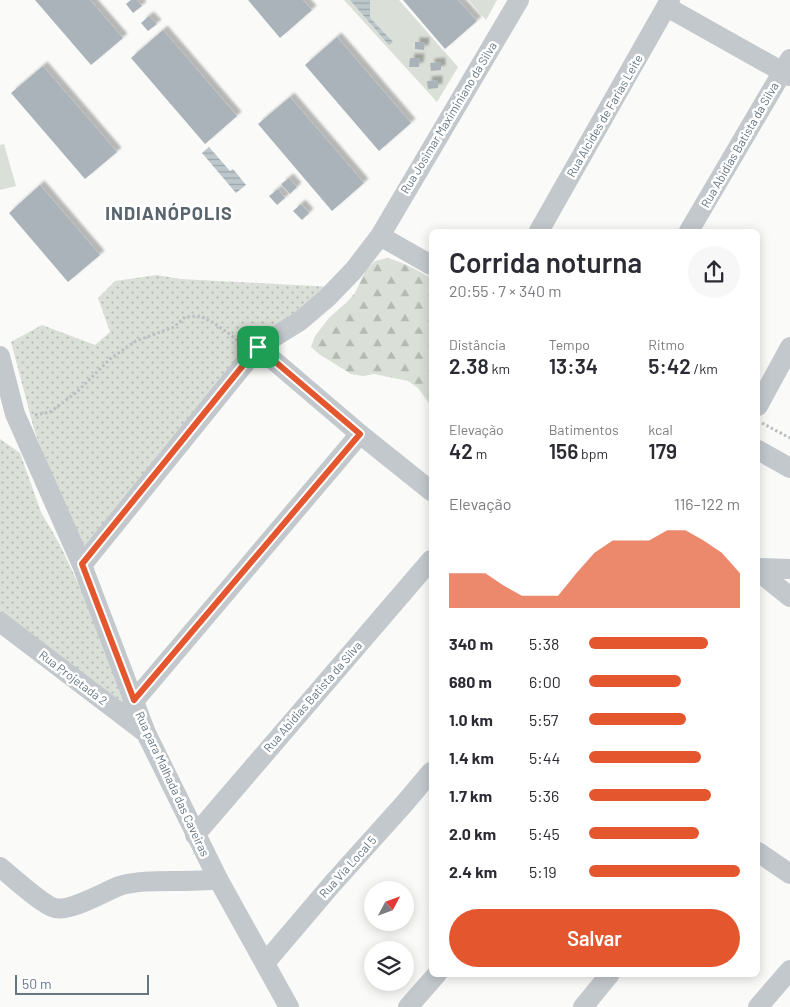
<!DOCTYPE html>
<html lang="pt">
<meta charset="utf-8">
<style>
:root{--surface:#fff;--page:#f7f7f7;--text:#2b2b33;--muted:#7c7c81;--accent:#e4572e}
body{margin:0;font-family:Barlow,sans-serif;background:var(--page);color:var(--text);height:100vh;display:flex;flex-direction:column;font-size:19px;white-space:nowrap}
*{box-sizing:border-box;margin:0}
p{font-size:16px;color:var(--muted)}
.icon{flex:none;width:28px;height:28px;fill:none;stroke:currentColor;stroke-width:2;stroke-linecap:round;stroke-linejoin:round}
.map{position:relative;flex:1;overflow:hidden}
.side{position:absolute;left:429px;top:229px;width:331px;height:748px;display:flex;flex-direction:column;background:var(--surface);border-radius:8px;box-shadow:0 2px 12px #0003}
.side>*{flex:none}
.needle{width:32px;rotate:49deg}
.tools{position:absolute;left:364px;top:881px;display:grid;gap:10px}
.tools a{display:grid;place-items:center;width:50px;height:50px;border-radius:50%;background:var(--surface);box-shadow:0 2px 12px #0003;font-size:25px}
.scale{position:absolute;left:15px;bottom:12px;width:134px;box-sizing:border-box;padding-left:5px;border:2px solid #657683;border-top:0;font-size:14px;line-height:18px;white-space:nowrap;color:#657683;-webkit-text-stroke:4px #fff;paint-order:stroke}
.pin{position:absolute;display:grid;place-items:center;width:42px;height:42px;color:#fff;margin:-21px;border-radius:10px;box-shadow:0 2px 8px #0006}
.round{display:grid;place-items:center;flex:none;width:52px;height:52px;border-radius:26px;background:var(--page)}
.overview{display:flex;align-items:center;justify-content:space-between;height:85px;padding:0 20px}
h1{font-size:28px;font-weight:600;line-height:38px}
.metrics{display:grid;grid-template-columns:repeat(3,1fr);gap:8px;height:85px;padding:5px 20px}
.metrics div{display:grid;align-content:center}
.metrics b{font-size:21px;font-weight:600}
.metrics small{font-size:14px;font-weight:400}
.metrics p{font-size:14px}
.chart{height:140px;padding:10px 20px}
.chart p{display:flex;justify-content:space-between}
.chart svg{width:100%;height:90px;margin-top:5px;fill:var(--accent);opacity:.7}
.primary-button{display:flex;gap:10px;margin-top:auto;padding:10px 20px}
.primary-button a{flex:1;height:58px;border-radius:30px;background:var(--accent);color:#fff;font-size:20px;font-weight:600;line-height:58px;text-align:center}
ul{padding:0 20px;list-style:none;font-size:16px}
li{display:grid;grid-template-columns:80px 60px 1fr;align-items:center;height:38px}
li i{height:12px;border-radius:6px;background:var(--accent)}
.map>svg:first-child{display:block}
</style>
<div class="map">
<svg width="790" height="1007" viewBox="0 0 790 1007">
<defs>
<pattern id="grass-dots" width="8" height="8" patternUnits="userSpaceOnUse" patternTransform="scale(1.25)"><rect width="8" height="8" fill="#dadfd7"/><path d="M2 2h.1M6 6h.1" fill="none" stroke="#b4b9b4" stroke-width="1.8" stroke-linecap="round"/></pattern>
<pattern id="forest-firs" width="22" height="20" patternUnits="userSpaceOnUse" patternTransform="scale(1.25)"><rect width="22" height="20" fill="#dadfd7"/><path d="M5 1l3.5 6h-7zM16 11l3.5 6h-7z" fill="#b4b9b4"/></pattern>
<pattern id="water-rules" width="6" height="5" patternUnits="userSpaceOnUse" patternTransform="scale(1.25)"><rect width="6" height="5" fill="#bbc7cb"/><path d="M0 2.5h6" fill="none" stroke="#9ca6aa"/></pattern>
<filter id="shadow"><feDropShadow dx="4.5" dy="-4.5" stdDeviation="1" flood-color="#0004"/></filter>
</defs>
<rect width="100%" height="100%" fill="#fafaf8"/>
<!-- grass -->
<path fill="url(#grass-dots)" d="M 157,275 L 180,279 L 333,287 L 255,345 L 91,545 L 80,545 L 56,491 L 34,429 L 11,342 L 42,325 L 95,345 L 110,332 L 98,298 L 115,281 Z
M 0,439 L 20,453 L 41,512 L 60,545 L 94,617 L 132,709 L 126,710 L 0,614 Z"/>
<!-- forest -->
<path fill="url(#forest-firs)" d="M 387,258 C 403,262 417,270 431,278 L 431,406 L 418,388 L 408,381 L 374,374 L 363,376 L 351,374 L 319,354 L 311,347 L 315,336 L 329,318 L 347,302 L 355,293 L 366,270 L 375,261 Z"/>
<!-- park -->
<path fill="#dadfd7" d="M 344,0 L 399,0 L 458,67 L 437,102 Z
M 469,0 L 497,0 L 486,20 Z
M 4,144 L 16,186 L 0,190 L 0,145 Z"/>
<!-- water -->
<path fill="url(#water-rules)" d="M 350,0 L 370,0 L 370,18 L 393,42 L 389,45 Z
M 209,147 L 230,171 L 233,169 L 246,185 L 236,193 L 202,153 Z"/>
<!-- building -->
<path fill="#aab3b9" filter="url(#shadow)" d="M 35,0 L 90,0 L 123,38 L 91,65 Z
M 131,0 L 137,0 L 142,6 L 133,13 L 126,4 Z
M 248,0 L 303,0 L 312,10 L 280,38 Z
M 403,0 L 458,0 L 477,21 L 445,49 Z
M 149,16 L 157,24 L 148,31 L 141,23 Z
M 163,30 L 237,116 L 205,144 L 131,58 Z
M 337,37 L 411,123 L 379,151 L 305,65 Z
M 415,42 L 425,42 L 424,50 L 415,49 Z
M 410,58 L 420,58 L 419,67 L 409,67 Z
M 441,62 L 441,70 L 431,71 L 430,63 Z
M 43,66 L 117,152 L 85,179 L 11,93 Z
M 438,80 L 438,88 L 428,89 L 427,81 Z
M 290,97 L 364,183 L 332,211 L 258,124 Z
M 289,178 L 297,187 L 290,194 L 281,184 Z
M 40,185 L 100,255 L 68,282 L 9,213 Z
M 278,189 L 285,198 L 277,205 L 269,196 Z
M 301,204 L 309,213 L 302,220 L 293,211 Z"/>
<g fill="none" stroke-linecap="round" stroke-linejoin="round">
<!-- path -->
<path stroke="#bbbfc2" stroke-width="3" stroke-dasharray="2.5 2.5" stroke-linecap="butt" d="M 35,415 L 50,412 L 78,391 L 110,359 L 136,341 L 174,327 L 185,317 L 200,316 L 214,323 L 239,341
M 762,423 L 790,438"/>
<!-- minor -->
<path stroke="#c3c8cc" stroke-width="20" d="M 667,7 L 790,76
M 539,231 L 670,0
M 689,231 L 790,59
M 380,236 L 431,265
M 258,347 L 360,434 L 431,491
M 0,356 L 15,414 L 82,565 L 146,733 L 218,879 L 289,1007
M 758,406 L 790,347
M 758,450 L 790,468
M 82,565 L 258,347 L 300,321 L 327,298 L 354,270 L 380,236 L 519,0
M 758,568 L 790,569
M 758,571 L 790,597
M 0,622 L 146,733
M 134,701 L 360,434
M 195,835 L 431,560
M 758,852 L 790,874
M 0,867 C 11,876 44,906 55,908 C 70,912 104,892 119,886 C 136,881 154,881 172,881 C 187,881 203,881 218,879
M 265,963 L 333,883 L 404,804 L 431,772
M 408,1007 L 437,974
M 583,1007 L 610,974
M 758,1007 L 790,970"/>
</g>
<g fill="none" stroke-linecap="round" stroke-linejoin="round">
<!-- route casing -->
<g stroke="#fff" stroke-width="10">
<path id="route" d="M 258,347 L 360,434 L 134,700 L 82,564 Z"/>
</g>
<!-- route -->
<use href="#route" stroke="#e4572e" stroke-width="6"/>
</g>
<g text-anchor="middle" stroke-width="5" stroke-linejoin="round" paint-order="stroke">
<!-- street labels -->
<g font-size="12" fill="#657683" stroke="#fff">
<text transform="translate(605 116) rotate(-60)" y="4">Rua Alcides de Farias Leite</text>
<text transform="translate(449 118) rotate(-59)" y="4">Rua Josimar Maximiniano da Silva</text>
<text transform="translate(740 145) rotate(-60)" y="4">Rua Abidias Batista da Silva</text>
<text transform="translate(73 678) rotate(37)" y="4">Rua Projetada 2</text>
<text transform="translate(313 697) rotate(-49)" y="4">Rua Abidias Batista da Silva</text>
<text transform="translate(172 784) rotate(65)" y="4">Rua para Malhada das Caveiras</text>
<text transform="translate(348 867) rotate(-48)" y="4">Rua Via Local 5</text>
</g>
<!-- district labels -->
<g font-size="18" font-weight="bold" letter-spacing="1" fill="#57646e" stroke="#fff">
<text x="169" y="220">INDIANÓPOLIS</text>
</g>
</g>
</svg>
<div class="tools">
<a><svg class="needle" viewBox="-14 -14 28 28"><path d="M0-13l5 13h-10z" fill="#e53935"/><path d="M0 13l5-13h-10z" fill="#7c7c81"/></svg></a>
<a><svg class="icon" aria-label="layers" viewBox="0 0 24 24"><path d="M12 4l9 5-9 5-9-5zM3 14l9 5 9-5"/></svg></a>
</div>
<div class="scale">50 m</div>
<div class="pin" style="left:258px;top:347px;background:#1e9e55"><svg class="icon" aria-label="arrive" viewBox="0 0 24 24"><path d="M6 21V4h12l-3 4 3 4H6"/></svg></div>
<section class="side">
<div class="overview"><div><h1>Corrida noturna</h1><p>20:55 · 7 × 340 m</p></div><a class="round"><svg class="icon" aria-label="share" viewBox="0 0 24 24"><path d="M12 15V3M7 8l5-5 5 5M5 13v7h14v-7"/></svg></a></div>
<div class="metrics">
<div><p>Distância</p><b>2.38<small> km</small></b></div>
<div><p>Tempo</p><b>13:34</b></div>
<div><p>Ritmo</p><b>5:42<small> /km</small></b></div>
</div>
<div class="metrics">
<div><p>Elevação</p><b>42<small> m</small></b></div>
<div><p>Batimentos</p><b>156<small> bpm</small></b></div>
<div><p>kcal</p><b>179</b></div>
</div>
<div class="chart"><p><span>Elevação</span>116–122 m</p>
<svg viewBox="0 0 160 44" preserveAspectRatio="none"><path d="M0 44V27L10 27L20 27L30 33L40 38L50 38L60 38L70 27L80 17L90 11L100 11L110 11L120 6L130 6L140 11L150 17L160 27V44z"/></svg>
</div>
<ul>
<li><b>340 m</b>5:38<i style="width:79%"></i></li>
<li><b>680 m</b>6:00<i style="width:61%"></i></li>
<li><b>1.0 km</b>5:57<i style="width:64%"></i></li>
<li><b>1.4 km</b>5:44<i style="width:74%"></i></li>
<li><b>1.7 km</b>5:36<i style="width:81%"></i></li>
<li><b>2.0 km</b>5:45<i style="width:73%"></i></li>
<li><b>2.4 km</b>5:19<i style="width:100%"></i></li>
</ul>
<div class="primary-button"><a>Salvar</a></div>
</section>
</div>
